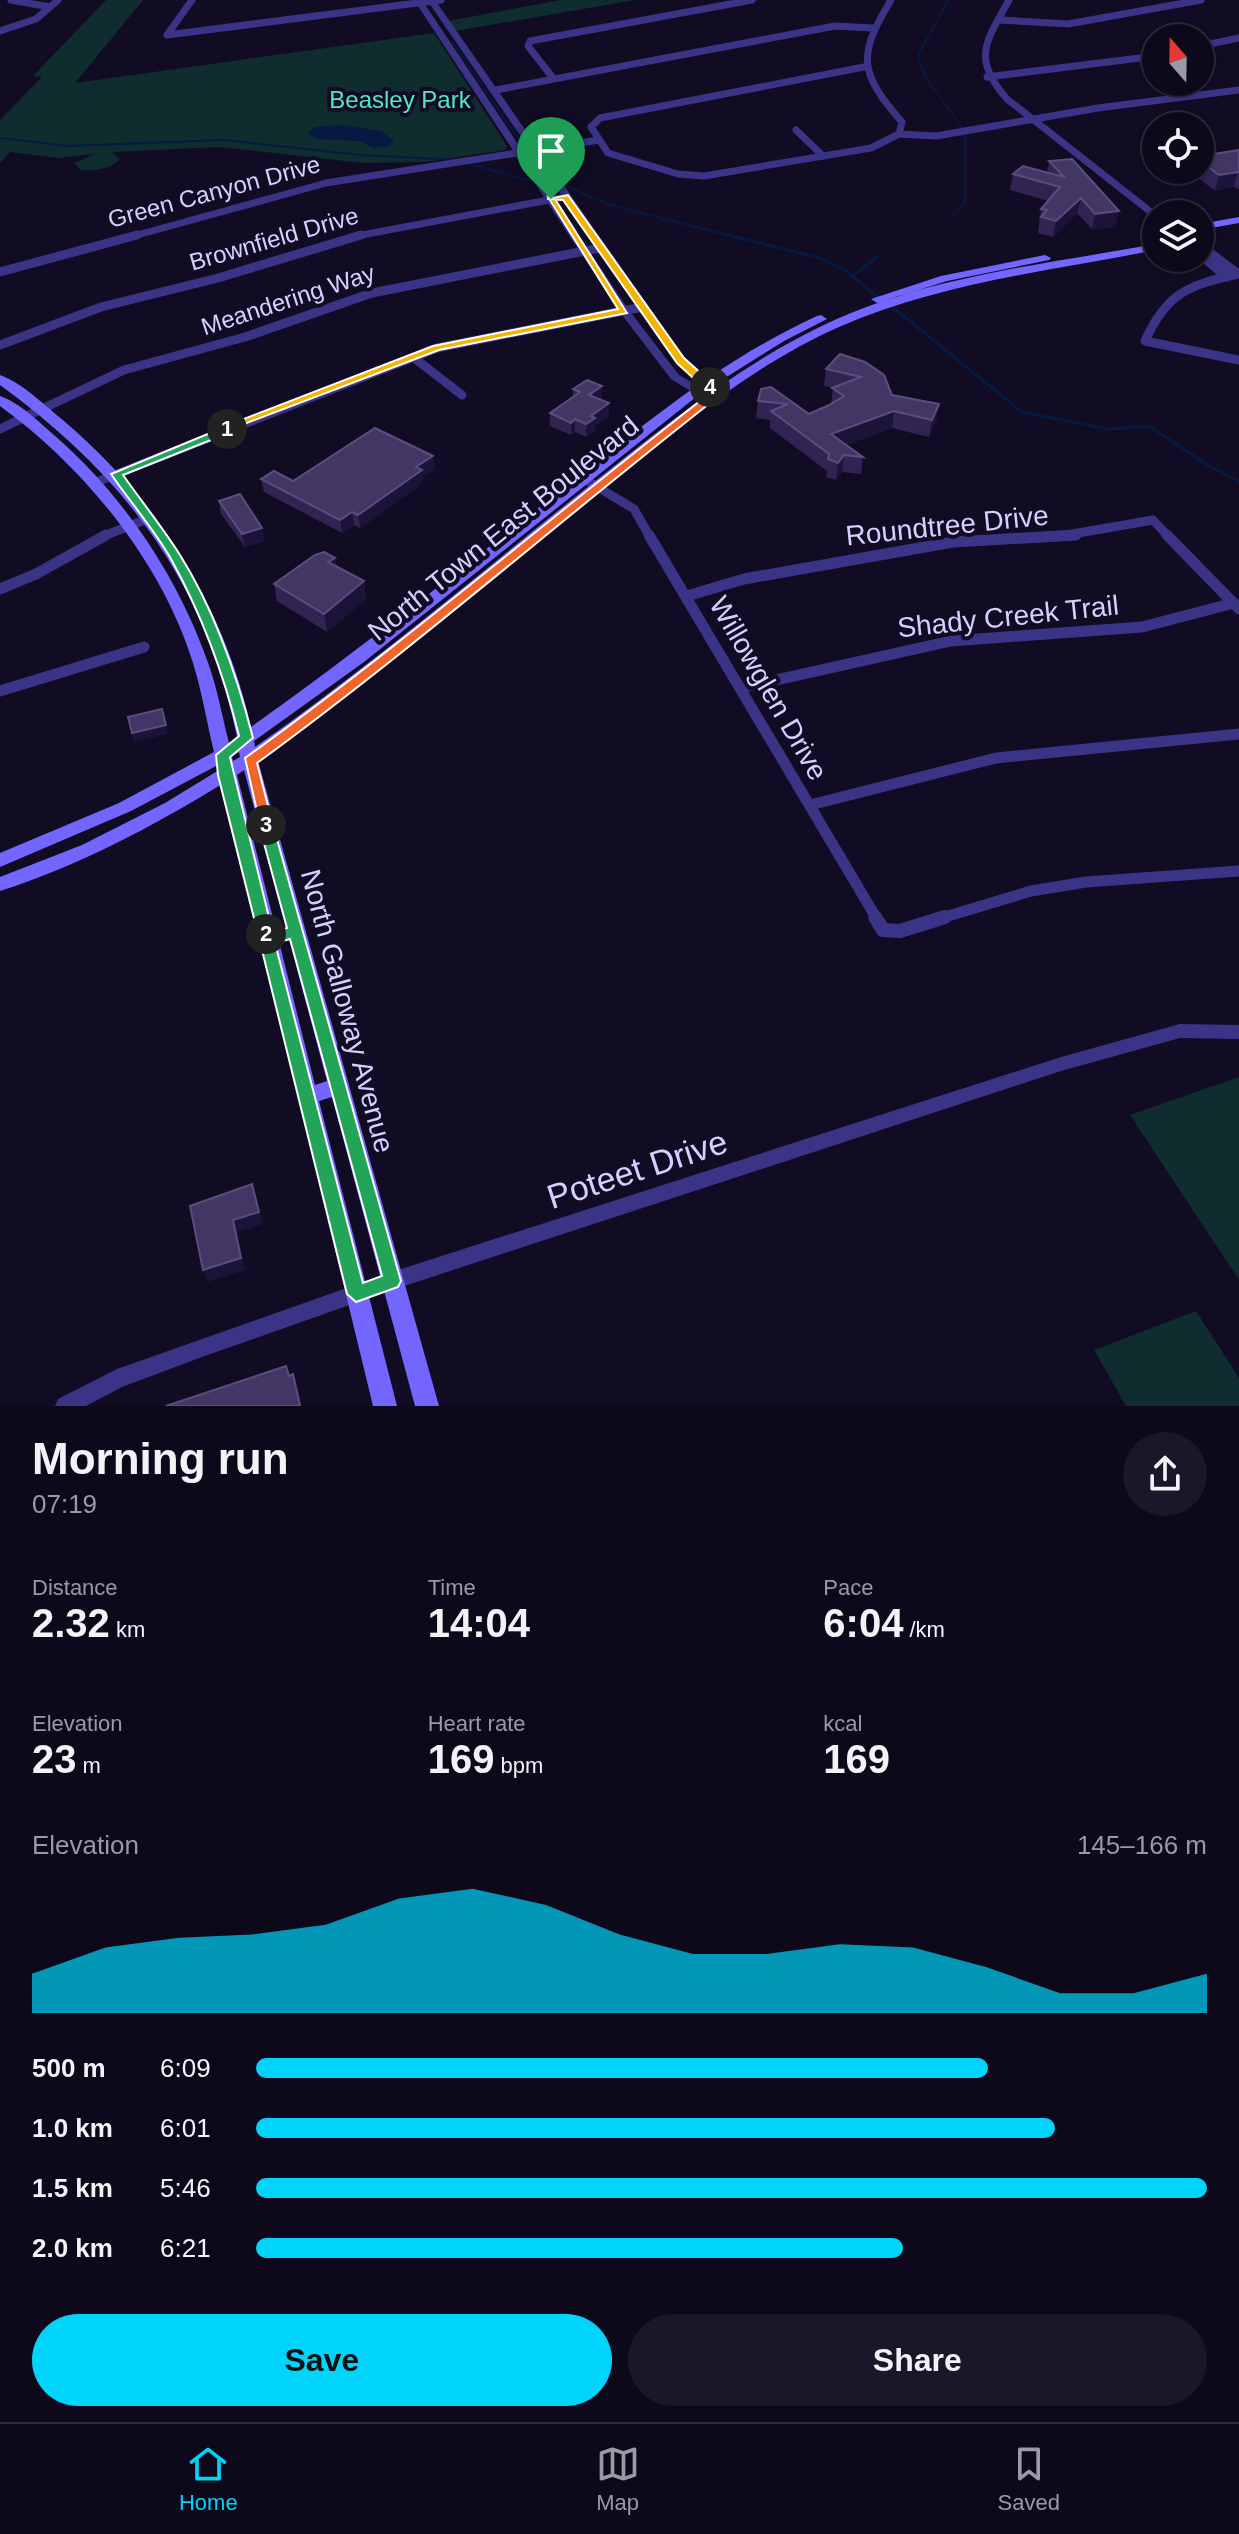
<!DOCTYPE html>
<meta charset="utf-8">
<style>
:root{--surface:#0d091b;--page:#1b1728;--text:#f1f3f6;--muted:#9a9aa3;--line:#2d2a3a;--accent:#00d4fa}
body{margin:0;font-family:Helvetica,sans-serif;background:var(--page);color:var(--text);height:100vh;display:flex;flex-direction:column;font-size:30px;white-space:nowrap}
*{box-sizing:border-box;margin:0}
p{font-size:26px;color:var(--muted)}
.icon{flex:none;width:44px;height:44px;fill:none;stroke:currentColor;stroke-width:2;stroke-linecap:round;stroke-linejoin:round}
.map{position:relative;height:1406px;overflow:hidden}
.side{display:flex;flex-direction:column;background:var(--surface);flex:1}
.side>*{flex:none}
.needle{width:52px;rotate:340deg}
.fabs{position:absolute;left:1142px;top:24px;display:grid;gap:16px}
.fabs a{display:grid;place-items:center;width:72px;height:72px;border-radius:50%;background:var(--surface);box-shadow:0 2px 6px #0004,0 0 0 2px var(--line);font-size:40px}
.pin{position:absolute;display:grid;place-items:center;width:68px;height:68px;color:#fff;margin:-82px -34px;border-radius:50% 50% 50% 0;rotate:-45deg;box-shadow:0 0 8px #0007}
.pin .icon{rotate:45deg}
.km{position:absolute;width:40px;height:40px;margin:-20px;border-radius:50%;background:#222;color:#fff;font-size:22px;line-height:40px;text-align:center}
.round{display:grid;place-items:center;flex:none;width:84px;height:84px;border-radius:42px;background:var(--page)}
.headline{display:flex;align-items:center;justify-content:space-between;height:136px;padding:0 32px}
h1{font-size:44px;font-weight:600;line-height:60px}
.metrics{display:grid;grid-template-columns:repeat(3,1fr);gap:12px;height:136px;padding:8px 32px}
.metrics div{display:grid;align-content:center}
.metrics b{font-size:40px;font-weight:600}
.metrics small{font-size:22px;font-weight:400}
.metrics p{font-size:22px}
.chart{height:224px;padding:16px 32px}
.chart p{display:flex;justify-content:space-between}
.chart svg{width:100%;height:144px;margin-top:8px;fill:var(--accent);opacity:.7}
.cta{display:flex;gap:16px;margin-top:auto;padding:16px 32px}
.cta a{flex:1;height:92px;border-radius:48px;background:var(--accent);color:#111;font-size:32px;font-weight:600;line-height:92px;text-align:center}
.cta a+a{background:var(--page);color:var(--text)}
ul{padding:0 32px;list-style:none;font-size:26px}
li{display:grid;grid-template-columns:128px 96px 1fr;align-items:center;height:60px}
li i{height:20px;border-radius:10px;background:var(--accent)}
.tab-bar{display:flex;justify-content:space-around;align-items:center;height:112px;border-top:2px solid var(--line);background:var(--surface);font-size:22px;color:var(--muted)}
.tab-bar a{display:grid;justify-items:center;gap:4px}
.tab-bar .on{color:var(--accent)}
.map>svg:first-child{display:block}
</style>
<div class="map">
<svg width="1239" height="1406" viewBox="0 0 1239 1406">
<rect width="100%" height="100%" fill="#110c24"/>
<!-- green -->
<path fill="#0f2d2e" d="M 106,0 L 143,0 L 75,83 L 434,33 L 507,146 L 505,150 L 425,162 L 362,163 L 221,147 L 112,152 L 120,159 C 112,169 93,171 80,170 L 75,163 L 95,154 L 59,158 L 10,152 L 0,163 L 0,120 L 42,77 L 33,76 Z
M 561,0 L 635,0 L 461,30 L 456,31 L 448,21 Z
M 1239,1077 L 1239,1280 L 1130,1115 Z
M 1196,1311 L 1239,1378 L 1239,1406 L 1126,1406 L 1094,1350 Z"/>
<!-- water -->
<path fill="#061943" d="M 344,125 L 382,131 L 394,141 L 389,146 L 373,148 L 359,141 L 317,139 L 307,133 L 315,127 Z"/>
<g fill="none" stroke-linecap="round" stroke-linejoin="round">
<!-- stream-far1 -->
<path stroke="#061943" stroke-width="2" d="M 948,0 L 918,56 L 926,78 L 962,128
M 452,42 L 520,141
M 0,138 L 67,146 L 224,140 L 361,155 L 458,160
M 467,163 L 519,178 L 562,184 L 607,204 L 735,237
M 951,216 L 965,202 L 965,136"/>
<!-- stream -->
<path stroke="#061943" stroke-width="3" d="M 727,235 L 820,258 L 845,270 L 879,298
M 852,277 L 878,256
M 890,305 L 1022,412 L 1108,429 L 1149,426 L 1209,466 L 1239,481"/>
<!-- minor-far3 -->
<path stroke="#3b3486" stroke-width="7" d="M 11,0 L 50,7
M 891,0 C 857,56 859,73 902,122 L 899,134
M 1009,0 C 986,42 971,58 1007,99 L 1156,216
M 999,20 L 1068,24 L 1201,0
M 0,31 L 36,19 L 58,0
M 167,35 L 441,0
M 167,35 L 192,0
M 1200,46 L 1239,38
M 864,67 L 600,118 L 591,127 L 608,153 L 678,174 L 704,176 L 871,148 L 899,134 L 936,136 L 1098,108 L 1239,90
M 987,77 L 1156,56
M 553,78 L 528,46 L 530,41 L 752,0
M 496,90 L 835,26 L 873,28
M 796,130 L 823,156
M 130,237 L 326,183 L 599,140
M 351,237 L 565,197"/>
<!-- minor-far2 -->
<path stroke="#3b3486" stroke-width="9" d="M 1200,245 L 1238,274
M 1200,255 L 1227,277
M 0,272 L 137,235
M 1239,274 C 1189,285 1167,292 1145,341 L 1239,360
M 0,345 L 101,307 L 218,278 L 361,235
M 413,357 L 462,395
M 0,429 L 124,370 L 245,337 L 372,293 L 600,248
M 583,478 L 634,509 L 650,537
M 94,483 L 437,348 L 643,307
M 101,537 L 150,518
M 1055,537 L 1153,520 L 1169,537"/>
<!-- minor-far1 -->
<path stroke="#3b3486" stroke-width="11" d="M 649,535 L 877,919
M 1167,535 L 1239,609
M 0,589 L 36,574 L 106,535
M 687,596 L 744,579 L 953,542 L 1076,535
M 740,688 L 951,641 L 1142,627 L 1234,603
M 0,691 L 144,647
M 810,805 L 996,758 L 1239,734
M 938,919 L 1031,891 L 1086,882 L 1239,871"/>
<!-- minor -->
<path stroke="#3b3486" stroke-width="14" d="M 875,917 L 883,930 L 900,931 L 945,917"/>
<!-- tertiary -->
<path fill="#3b3486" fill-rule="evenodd" d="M 414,0 L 422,0 L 628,309 L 679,375 L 702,388 L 676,362 L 427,0 L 435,0 L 684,358 L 719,392 L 719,396 L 692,392 L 671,379 L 619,311 Z
M 1180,1024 L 1239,1025 L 1239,1039 L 1180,1038 L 1061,1071 L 392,1290 L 202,1357 L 122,1387 L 86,1406 L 55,1406 L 58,1399 L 117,1369 L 392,1272 L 1061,1057 Z"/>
<!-- secondary -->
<path fill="#7266ff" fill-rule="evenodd" d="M 1239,217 L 1239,223 L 1200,230 L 1200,224 Z
M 1156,244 L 1156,250 C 1050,271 939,283 839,327 C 748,367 672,434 595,495 C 484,585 375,678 258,761 L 439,1406 L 415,1406 L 332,1097 L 319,1101 L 397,1406 L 373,1406 L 222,784 C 152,827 78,866 0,891 L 0,877 L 82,845 L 165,803 L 219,770 L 218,765 L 131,811 L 0,867 L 0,853 L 119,803 L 214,752 C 207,723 202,692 193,663 C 162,562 84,467 0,406 L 0,396 C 20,403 39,422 54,435 C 122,494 177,575 207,660 C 217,686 222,716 229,743 L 237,737 C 205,582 126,477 0,385 L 0,375 C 23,383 45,406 64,421 C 158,501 224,606 251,727 C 354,654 452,576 551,498 C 638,430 715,363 817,316 L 821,315 L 827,319 L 784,341 L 701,393 L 364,662 L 254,741 L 255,747 C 369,667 475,577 584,490 C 661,429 738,365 828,323 C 929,276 1047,264 1156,244 ZM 239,752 L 240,757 L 233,761 L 232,757 ZM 244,770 L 327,1081 L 315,1085 L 237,775 Z
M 1045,255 L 1051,258 L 1049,260 L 947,281 L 877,303 L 871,299 L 941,276 Z"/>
</g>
<!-- wall -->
<path fill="#302453" d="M 1239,150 L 1239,189 L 1233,187 L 1215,191 L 1191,172 L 1191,170 L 1200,170 L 1200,156 Z
M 1049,161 L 1115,227 L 1092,229 L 1077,213 L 1053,237 L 1038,233 L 1041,209 L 1048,201 L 1010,190 L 1013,174 L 1047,172 Z
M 840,354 L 892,395 L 939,404 L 936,421 L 929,437 L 892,428 L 846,445 L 863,457 L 861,474 L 842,472 L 836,480 L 826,477 L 827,471 L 770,428 L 770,420 L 756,418 L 758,401 L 761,389 L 809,414 L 831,405 L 833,388 L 824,386 L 826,369 Z
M 602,386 L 602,398 L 600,400 L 609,416 L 595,426 L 595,431 L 586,437 L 575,432 L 571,435 L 550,426 L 550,413 L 573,397 L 573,389 Z
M 433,456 L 434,469 L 423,477 L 423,483 L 360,528 L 354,525 L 342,533 L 264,492 L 261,479 L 293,481 Z
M 219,501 L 265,541 L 245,547 L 221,514 Z
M 335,558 L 336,567 L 364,581 L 366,599 L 327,632 L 277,601 L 274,584 Z"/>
<!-- shaded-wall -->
<path fill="#1c1338" d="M 1238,172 L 1233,187 L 1215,191 L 1219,175 Z
M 1081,198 L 1077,213 L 1053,237 L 1056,221 Z
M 1119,211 L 1115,227 L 1092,229 L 1095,214 Z
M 602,386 L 602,398 L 589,407 L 589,395 Z
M 609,403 L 609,416 L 595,426 L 595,431 L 586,437 L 586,424 L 591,416 Z
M 939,404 L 936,421 L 929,437 L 932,420 Z
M 894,411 L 892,428 L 829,451 L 831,434 Z
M 575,419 L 575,432 L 571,435 L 571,423 Z
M 844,455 L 842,472 L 836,480 L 838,463 Z
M 433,456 L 434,469 L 423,477 L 423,483 L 360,528 L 358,515 L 416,467 Z
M 352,512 L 354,525 L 342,533 L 340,520 Z
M 262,528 L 265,541 L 245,547 L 242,534 Z
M 335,558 L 337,575 L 328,562 Z
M 364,581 L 366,599 L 327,632 L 324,614 Z
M 162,709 L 168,734 L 134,742 L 132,733 Z
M 252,1184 L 263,1224 L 237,1232 L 245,1270 L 207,1282 L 203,1270 L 233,1220 Z
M 293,1374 L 298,1390 L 302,1406 L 300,1406 Z"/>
<!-- building -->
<path fill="#423665" stroke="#594e7e" stroke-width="2" d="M 1239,150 L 1239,172 L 1219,175 L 1200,161 L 1200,156 Z
M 1072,159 L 1119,211 L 1095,214 L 1081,198 L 1056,221 L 1041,217 L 1047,210 L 1041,209 L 1060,187 L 1013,174 L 1023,166 L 1064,177 L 1049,161 Z
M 840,354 L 865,362 L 884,375 L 892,395 L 939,404 L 932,420 L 894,411 L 831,434 L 863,457 L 844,455 L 838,463 L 828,459 L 829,454 L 771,411 L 788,404 L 758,401 L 761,389 L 771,387 L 809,414 L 829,405 L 844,396 L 832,388 L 861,377 L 826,369 Z
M 587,380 L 602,386 L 589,395 L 609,403 L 591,416 L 595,418 L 586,424 L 575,419 L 571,423 L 550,413 L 580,392 L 573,389 Z
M 375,428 L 433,456 L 416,467 L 422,470 L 358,515 L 352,512 L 340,520 L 261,479 L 274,471 L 293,481 Z
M 240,494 L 262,528 L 242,534 L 219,501 Z
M 324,552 L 335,558 L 328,562 L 364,581 L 324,614 L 274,584 L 315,555 Z
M 162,709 L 166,725 L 132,733 L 128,717 Z
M 252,1184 L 259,1212 L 233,1220 L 241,1258 L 203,1270 L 190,1206 Z
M 286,1366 L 289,1376 L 293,1374 L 300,1406 L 166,1406 Z"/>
<!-- split-1 -->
<path fill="#f5b400" stroke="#fff" stroke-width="2" d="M 548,197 L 555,199 L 627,313 L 439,350 L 223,432 L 223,427 L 433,346 L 618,309 Z"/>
<!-- split-2 -->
<path fill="#22a559" stroke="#fff" stroke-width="2" d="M 227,426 L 231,432 L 123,475 C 142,502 163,528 180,555 C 215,611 237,675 253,738 L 230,757 L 273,934 L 266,940 L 258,934 L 218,775 L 216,755 L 239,736 C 224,675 202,615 171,559 C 154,529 130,502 111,474 Z"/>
<!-- split-3 -->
<path fill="#22a559" stroke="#fff" stroke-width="2" fill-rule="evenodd" d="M 266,820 L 273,825 L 401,1281 L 398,1287 L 356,1302 L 347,1294 L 258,934 L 266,928 L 272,932 L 287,928 L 259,825 ZM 290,939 L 382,1276 L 363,1283 L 275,943 Z"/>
<!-- split-4 -->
<path fill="#f0652b" stroke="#fff" stroke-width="2" d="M 710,384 L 719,396 C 564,517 416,647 257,763 L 273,825 L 271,829 L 261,829 L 245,758 C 405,643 554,514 709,394 L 705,387 Z"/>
<!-- split-5 -->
<path fill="#f5b400" stroke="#fff" stroke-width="2" d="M 568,195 L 684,358 L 714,385 L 714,390 L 706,390 L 677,363 L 563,200 L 547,199 Z"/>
<g text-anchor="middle" stroke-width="8" stroke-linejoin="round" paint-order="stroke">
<!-- far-park labels -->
<g font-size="24" fill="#52e7ca" stroke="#110c24">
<text x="400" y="108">Beasley Park</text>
</g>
<!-- far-street labels -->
<g font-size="24" fill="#d7cfff" stroke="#110c24">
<text transform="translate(214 192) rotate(-15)" y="8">Green Canyon Drive</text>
<text transform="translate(274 239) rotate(-16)" y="8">Brownfield Drive</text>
<text transform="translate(288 300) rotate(-18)" y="8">Meandering Way</text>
</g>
<!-- street labels -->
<g font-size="28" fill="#d7cfff" stroke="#110c24">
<text transform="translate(947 525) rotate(-6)" y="10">Roundtree Drive</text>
<text transform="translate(503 528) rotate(-39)" y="10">North Town East Boulevard</text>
<text transform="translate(1008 616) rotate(-6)" y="10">Shady Creek Trail</text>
<text transform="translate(769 688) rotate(60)" y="10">Willowglen Drive</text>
<text transform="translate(348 1011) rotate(75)" y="10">North Galloway Avenue</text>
</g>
<!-- near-street labels -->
<g font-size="34" fill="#d7cfff" stroke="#110c24">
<text transform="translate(637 1169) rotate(-18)" y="12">Poteet Drive</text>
</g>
</g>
</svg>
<div class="fabs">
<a><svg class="needle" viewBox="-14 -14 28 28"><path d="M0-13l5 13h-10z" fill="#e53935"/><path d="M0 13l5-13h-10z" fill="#9a9aa3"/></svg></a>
<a><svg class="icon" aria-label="locate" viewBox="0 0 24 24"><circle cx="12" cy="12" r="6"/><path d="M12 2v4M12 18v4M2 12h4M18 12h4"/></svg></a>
<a><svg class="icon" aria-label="layers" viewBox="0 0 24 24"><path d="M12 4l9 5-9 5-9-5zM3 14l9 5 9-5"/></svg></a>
</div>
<div class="pin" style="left:551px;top:199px;background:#1e9e55"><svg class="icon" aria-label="arrive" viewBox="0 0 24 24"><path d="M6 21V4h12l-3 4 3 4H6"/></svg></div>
<b class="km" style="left:227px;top:429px">1</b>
<b class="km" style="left:266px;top:934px">2</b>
<b class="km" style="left:266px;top:825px">3</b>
<b class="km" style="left:710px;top:387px">4</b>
</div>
<section class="side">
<div class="headline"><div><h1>Morning run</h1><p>07:19</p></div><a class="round"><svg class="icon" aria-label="share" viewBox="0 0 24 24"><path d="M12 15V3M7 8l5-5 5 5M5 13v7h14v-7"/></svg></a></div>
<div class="metrics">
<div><p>Distance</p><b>2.32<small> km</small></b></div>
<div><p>Time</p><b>14:04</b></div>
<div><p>Pace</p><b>6:04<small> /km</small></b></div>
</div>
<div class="metrics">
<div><p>Elevation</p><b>23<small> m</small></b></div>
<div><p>Heart rate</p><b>169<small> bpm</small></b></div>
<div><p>kcal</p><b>169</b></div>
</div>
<div class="chart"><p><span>Elevation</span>145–166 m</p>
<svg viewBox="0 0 160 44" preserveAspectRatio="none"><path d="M0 44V32L10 24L20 21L30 20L40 17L50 9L60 6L70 11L80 20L90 26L100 26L110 23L120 24L130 30L140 38L150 38L160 32V44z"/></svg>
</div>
<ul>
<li><b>500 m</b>6:09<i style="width:77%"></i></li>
<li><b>1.0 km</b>6:01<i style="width:84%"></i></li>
<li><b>1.5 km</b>5:46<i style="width:100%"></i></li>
<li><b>2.0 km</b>6:21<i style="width:68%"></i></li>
</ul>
<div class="cta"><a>Save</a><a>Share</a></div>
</section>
<nav class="tab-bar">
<a class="on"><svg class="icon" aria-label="home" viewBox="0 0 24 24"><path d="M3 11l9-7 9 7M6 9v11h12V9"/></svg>Home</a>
<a><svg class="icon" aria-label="map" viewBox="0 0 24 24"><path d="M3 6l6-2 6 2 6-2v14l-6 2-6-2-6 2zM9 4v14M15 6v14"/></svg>Map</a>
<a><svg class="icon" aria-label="saved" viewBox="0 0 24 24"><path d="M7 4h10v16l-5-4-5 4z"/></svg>Saved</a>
</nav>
